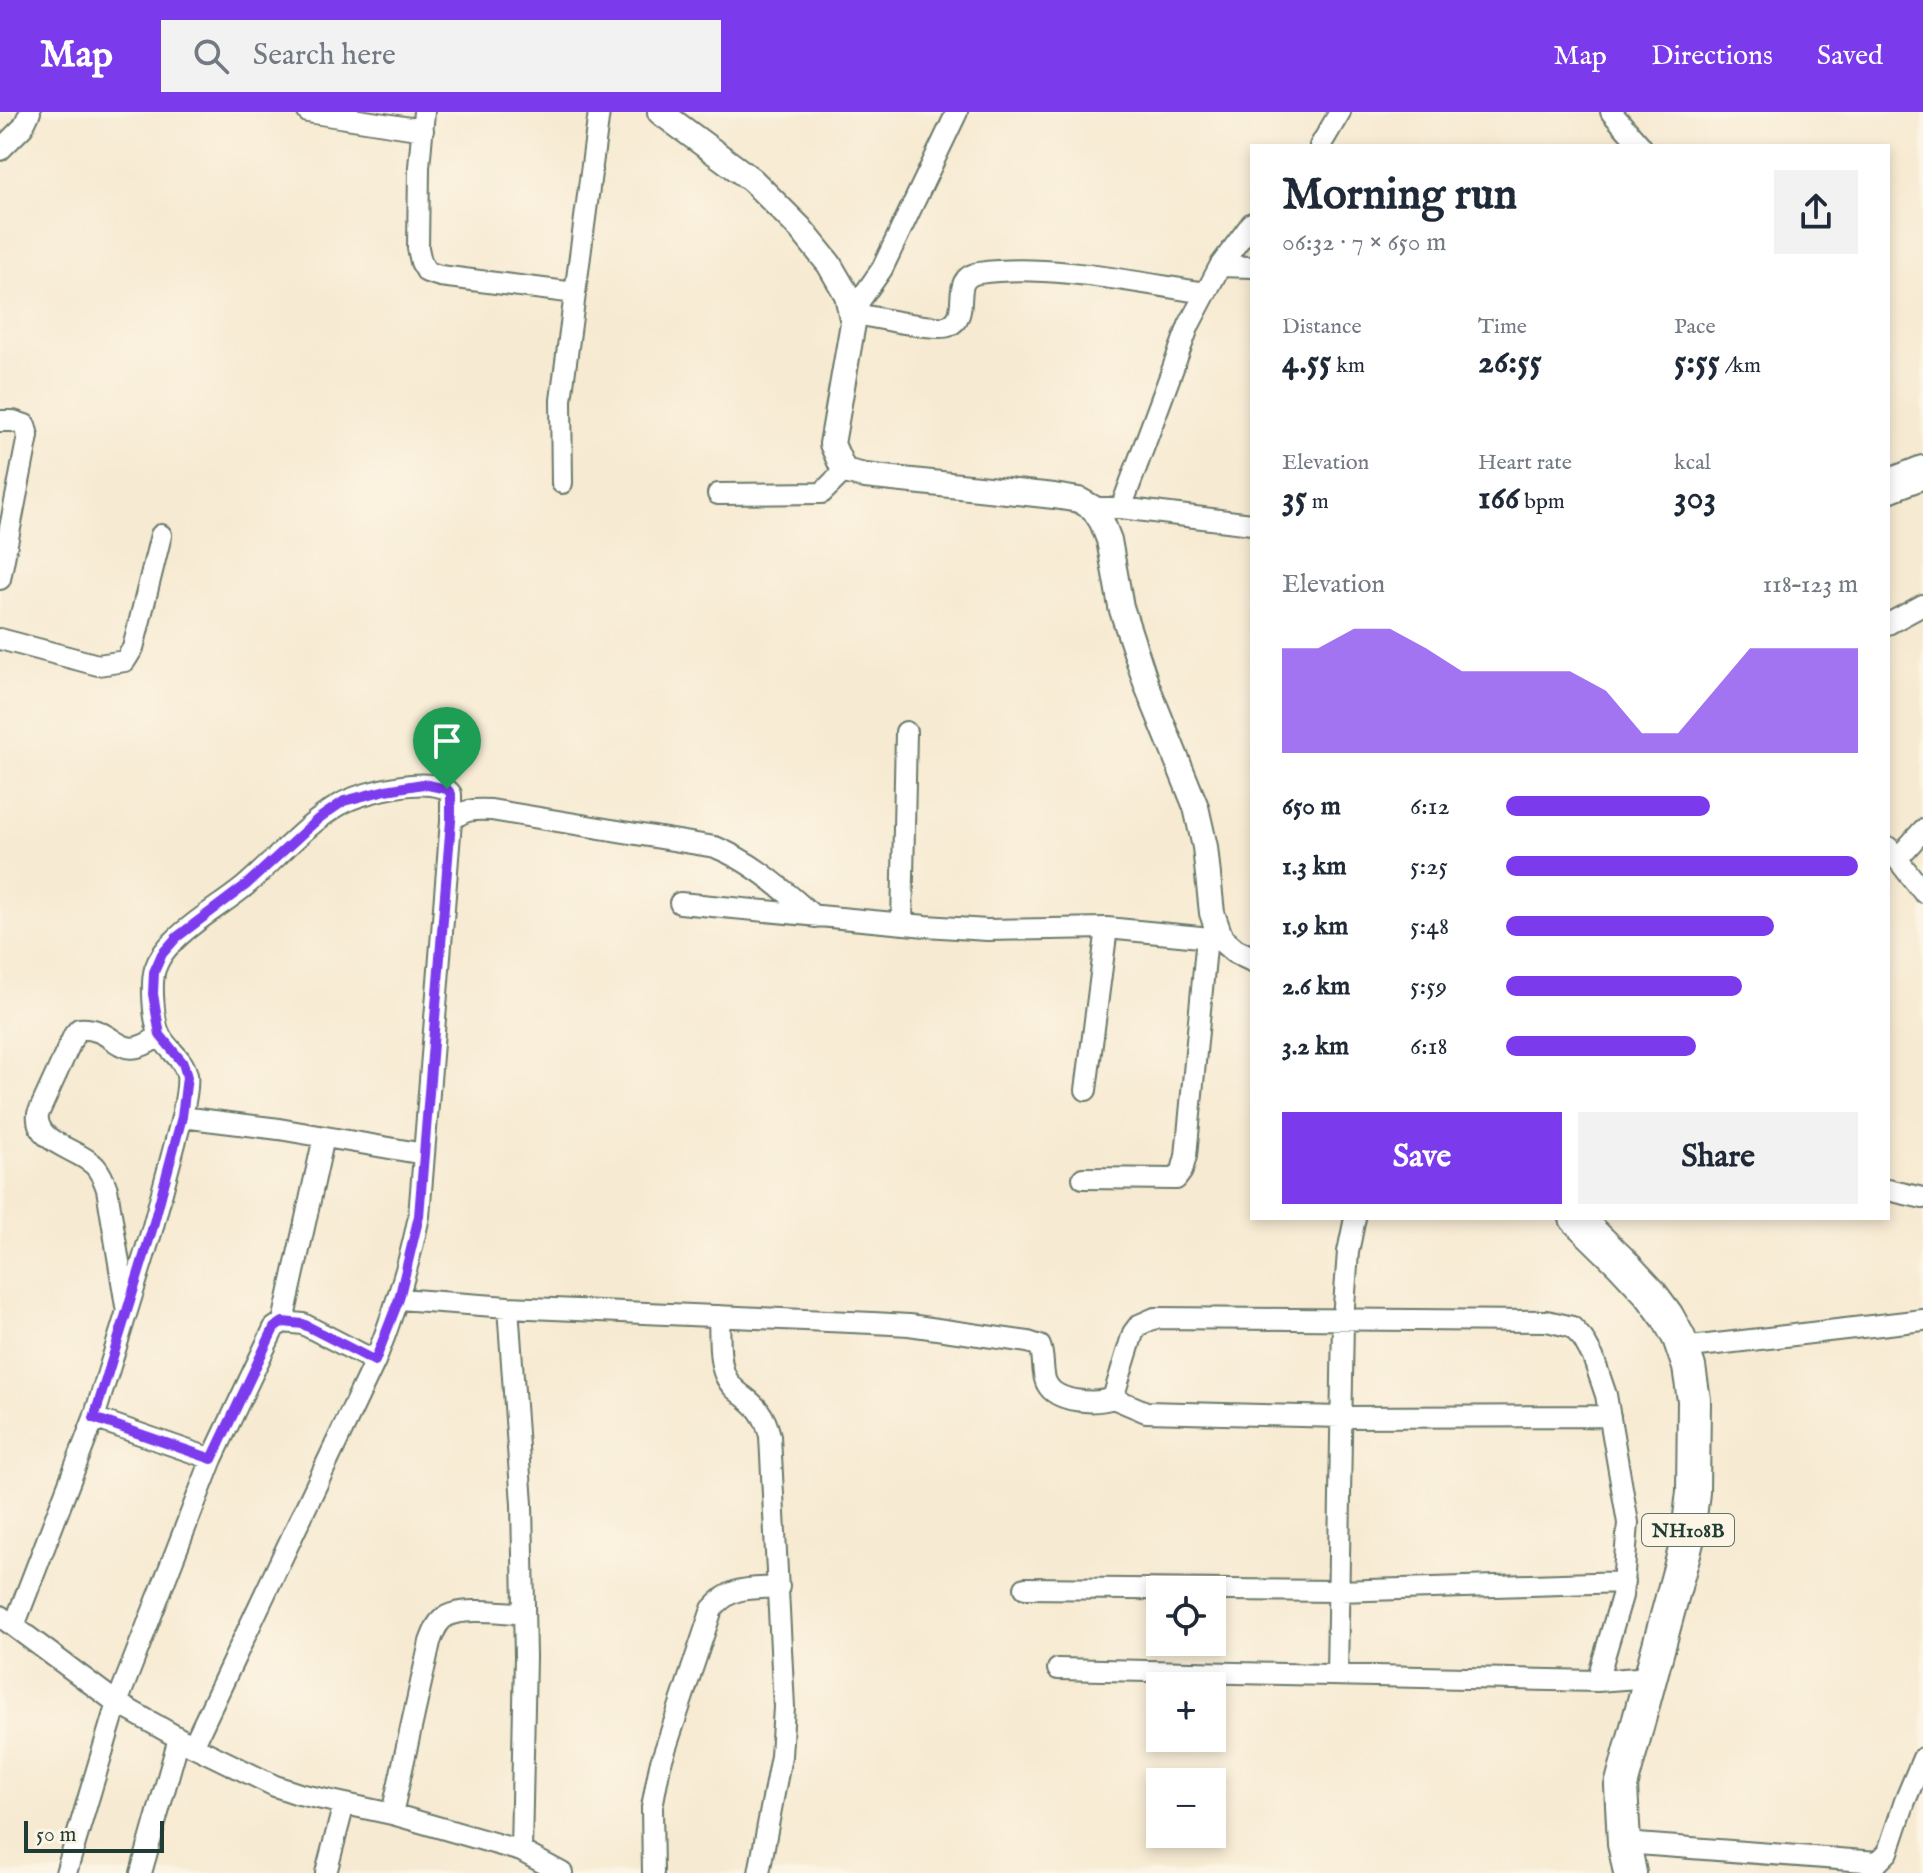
<!DOCTYPE html>
<meta charset="utf-8">
<style>
:root{--surface:#fff;--page:#f2f2f3;--text:#1f2937;--muted:#747a83;--accent:#7c3aed}
body{margin:0;font-family:"IM FELL English",serif;background:var(--page);color:var(--text);height:100vh;display:flex;flex-direction:column;font-size:30px;white-space:nowrap}
*{box-sizing:border-box;margin:0}
p{font-size:26px;color:var(--muted)}
.icon{flex:none;width:44px;height:44px;fill:none;stroke:currentColor;stroke-width:2;stroke-linecap:round;stroke-linejoin:round}
.map{position:relative;flex:1;overflow:hidden}
.side{position:absolute;left:1250px;top:32px;width:640px;height:1076px;display:flex;flex-direction:column;background:var(--surface);border-radius:0px;box-shadow:0 4px 12px #0003}
.side>*{flex:none}
.controls{position:absolute;left:1146px;top:1464px;display:grid;gap:16px}
.controls a{display:grid;place-items:center;width:80px;height:80px;border-radius:0px;background:var(--surface);box-shadow:0 4px 12px #0003;font-size:40px}
.scale{position:absolute;left:24px;bottom:20px;width:140px;box-sizing:border-box;padding-left:8px;border:4px solid #1f3d34;border-top:0;font-size:22px;line-height:28px;white-space:nowrap;color:#1f3d34;-webkit-text-stroke:6px #fcf5e5;paint-order:stroke}
.pin{position:absolute;display:grid;place-items:center;width:68px;height:68px;color:#fff;margin:-82px -34px;border-radius:50% 50% 50% 0;rotate:-45deg;box-shadow:0 0 8px #0007}
.pin .icon{rotate:45deg}
.round{display:grid;place-items:center;flex:none;width:84px;height:84px;border-radius:0px;background:var(--page)}
.overview{display:flex;align-items:center;justify-content:space-between;height:136px;padding:0 32px}
h1{font-size:44px;font-weight:700;line-height:60px}
.figures{display:grid;grid-template-columns:repeat(3,1fr);gap:12px;height:136px;padding:8px 32px}
.figures div{display:grid;align-content:center}
.figures b{font-size:34px;font-weight:700}
.figures small{font-size:22px;font-weight:400}
.figures p{font-size:22px}
.chart{height:224px;padding:16px 32px}
.chart p{display:flex;justify-content:space-between}
.chart svg{width:100%;height:144px;margin-top:8px;fill:var(--accent);opacity:.7}
.action{display:flex;gap:16px;margin-top:auto;padding:16px 32px}
.action a{flex:1;height:92px;border-radius:0px;background:var(--accent);color:#fff;font-size:32px;font-weight:700;line-height:92px;text-align:center}
.action a+a{background:var(--page);color:var(--text)}
ul{padding:0 32px;list-style:none;font-size:26px}
li{display:grid;grid-template-columns:128px 96px 1fr;align-items:center;height:60px}
li i{height:20px;border-radius:10px;background:var(--accent)}
header{display:flex;align-items:center;gap:48px;box-sizing:border-box;height:112px;padding:0 40px;background:var(--accent);color:#fff}
header strong{font-size:38px}
nav{display:flex;gap:44px;margin-inline-start:auto;font-size:28px}
.search{width:560px;height:72px;background:var(--page);display:flex;align-items:center;gap:20px;box-sizing:border-box;padding:0 28px;border-radius:0px;color:var(--muted);font-size:30px}
.map>svg:first-child{display:block}
</style>
<header>
<strong>Map</strong>
<div class="search"><svg class="icon" aria-label="search" viewBox="0 0 24 24"><circle cx="10" cy="10" r="6"/><path d="M15 15l6 6"/></svg>Search here</div>
<nav><a>Map</a><a>Directions</a><a>Saved</a></nav>
</header>
<div class="map">
<svg width="1923" height="1761" viewBox="0 0 1923 1761">
<rect width="100%" height="100%" fill="#fcf5e5"/>
<filter id="ink" filterUnits="userSpaceOnUse"><feTurbulence type="fractalNoise" baseFrequency=".0125" numOctaves="2"/><feDisplacementMap in="SourceGraphic" scale="16" xChannelSelector="R" yChannelSelector="G"/><feConvolveMatrix kernelMatrix="1 2 1 2 8 2 1 2 1" color-interpolation-filters="sRGB"/></filter>
<filter id="wash" filterUnits="userSpaceOnUse"><feTurbulence type="fractalNoise" baseFrequency=".006" numOctaves="4" result="noise"/><feDisplacementMap in="SourceGraphic" scale="32" xChannelSelector="R" yChannelSelector="G"/><feGaussianBlur stdDeviation="1.8" result="paint"/><feColorMatrix in="noise" values="0 0 0 0 0 0 0 0 0 0 0 0 0 0 0 0 0 1.4 0 .05"/><feComposite in="paint" operator="in"/></filter>
<g filter="url(#wash)">
<rect width="100%" height="100%" fill="#f7ead2"/>
</g>
<g filter="url(#ink)">
<g fill="none" stroke-linecap="round" stroke-linejoin="round">
<!-- minor casing -->
<g stroke="#6b7a6b" stroke-width="24">
<path id="minor" d="M 308,0 L 423,18
M 424,0 L 419,55 L 418,136 L 421,150 L 427,160 L 440,164 L 575,181
M 957,0 L 882,157 L 851,201 C 869,204 934,219 948,214 C 974,203 947,166 979,161 C 1045,151 1139,171 1206,181
M 1611,0 L 1641,34
M 1320,34 L 1340,0
M 0,38 L 23,15 L 30,0
M 1220,154 L 1252,155
M 0,309 L 13,309 L 25,313 L 28,324 L 0,467
M 562,371 L 561,288 L 599,0
M 718,382 L 822,381 L 844,359
M 1093,396 L 1121,396 L 1189,213 L 1220,154 L 1252,111
M 1121,396 L 1252,412
M 1888,512 L 1923,493
M 0,527 L 98,553 L 125,549 L 133,536 L 161,423
M 1888,735 L 1923,780
M 1897,747 L 1923,718
M 680,791 L 926,814 L 987,818 L 1107,816 L 1221,827
M 902,812 L 906,620
M 1086,978 L 1107,816
M 182,1005 C 184,993 189,976 187,963 C 183,945 167,938 160,923 C 153,910 151,870 155,857 C 159,845 167,835 176,827 C 196,807 222,793 244,775 C 276,748 304,713 341,692 C 360,680 437,661 451,682 L 451,709
M 1083,1066 L 1176,1067 L 1182,1059 L 1186,1044 L 1207,825
M 1888,1078 L 1923,1086
M 399,1187 L 508,1195 L 873,1211 L 909,1213 L 1028,1230 L 1040,1234 C 1045,1246 1041,1262 1047,1272 C 1057,1291 1096,1292 1113,1286 L 1133,1221 L 1139,1213 L 1155,1206 L 1547,1209 L 1572,1215 L 1583,1227 L 1593,1245 L 1606,1283 L 1628,1411 L 1622,1484 L 1597,1569
M 126,1194 L 107,1077 C 104,1068 101,1061 95,1054 C 79,1037 34,1031 38,1002 L 74,923 L 79,917 C 118,914 117,956 160,923
M 508,1195 L 522,1392 L 525,1545 L 521,1739
M 719,1204 C 720,1222 718,1246 725,1263 C 736,1288 761,1284 770,1324 L 784,1595 L 781,1644 L 759,1761
M 283,1210 L 324,1025
M 1682,1236 L 1923,1208
M 1113,1286 L 1146,1300 L 1341,1305 L 1610,1304
M 94,1306 L 212,1347
M 1025,1476 L 1338,1479 L 1624,1470
M 0,1504 L 117,1591 L 193,1634 L 275,1674 L 299,1682 L 392,1702 L 521,1739 L 562,1761
M 14,1514 L 94,1306 L 152,1118 L 182,1005 L 279,1017 L 424,1042
M 1058,1557 L 1597,1569 L 1650,1565
M 1337,1563 L 1343,1207 L 1348,1140 L 1355,1106
M 193,1634 L 375,1249 C 394,1201 409,1154 419,1104 L 451,709 C 464,697 474,697 491,698 L 715,735 C 755,751 783,778 815,805
M 392,1702 L 430,1530 C 434,1520 437,1509 447,1504 C 465,1495 504,1501 524,1501
M 1624,1731 L 1878,1750 L 1888,1740 L 1905,1689 L 1923,1646
M 66,1761 L 117,1591 L 212,1347 L 274,1216 L 283,1210 L 303,1212 L 375,1249
M 141,1761 L 179,1626
M 326,1761 L 344,1692
M 653,1761 L 652,1695 L 660,1653 L 712,1497 C 732,1473 749,1477 779,1475"/>
</g>
<!-- tertiary casing -->
<g stroke="#6b7a6b" stroke-width="28">
<path id="tertiary" d="M 660,0 L 752,68 L 800,116 L 829,152 L 847,183 L 853,211 L 832,332 L 844,359 L 865,364 L 1054,384 L 1079,388 L 1093,396 L 1102,410 L 1109,428 L 1121,495 L 1147,574 L 1196,695 L 1205,735 L 1212,801 L 1221,827 L 1235,839 L 1252,847"/>
</g>
<!-- trunk casing -->
<g stroke="#6b7a6b" stroke-width="36">
<path id="trunk" d="M 1888,374 L 1923,360
M 1576,1106 L 1622,1151 L 1650,1181 L 1667,1204 L 1679,1226 L 1689,1255 L 1694,1288 L 1693,1380 L 1687,1430 L 1621,1674 L 1624,1731 L 1630,1761"/>
</g>
<!-- minor -->
<use href="#minor" stroke="#fff" stroke-width="20"/>
<!-- tertiary -->
<use href="#tertiary" stroke="#fff" stroke-width="24"/>
<!-- trunk -->
<use href="#trunk" stroke="#fff" stroke-width="32"/>
</g>
</g>
<g fill="none" stroke-linecap="round" stroke-linejoin="round" filter="url(#ink)">
<!-- route casing -->
<g stroke="#fff" stroke-width="16">
<path id="route" d="M 423,672 L 447,677 L 451,682 L 451,709 L 419,1104 L 399,1187 L 375,1249 L 303,1212 L 283,1210 L 274,1216 L 212,1347 L 94,1306 L 152,1118 L 182,1005 L 187,965 L 183,951 L 160,923 L 153,882 L 154,860 L 162,842 L 177,825 L 246,773 L 318,707 L 344,689 L 386,678 Z"/>
</g>
<!-- route -->
<use href="#route" stroke="#7c3aed" stroke-width="10"/>
</g>
<g text-anchor="middle" stroke-width="8" stroke-linejoin="round" paint-order="stroke">
<!-- shield labels -->
<rect fill="#fcf5e5" stroke="#617469" stroke-width="2" x="1642" y="1402" width="92" height="32" rx="6"/>
<g font-size="20" font-weight="bold" fill="#1f3d34">
<text x="1688" y="1425">NH108B</text>
</g>
</g>
</svg>
<div class="controls">
<a><svg class="icon" aria-label="locate" viewBox="0 0 24 24"><circle cx="12" cy="12" r="6"/><path d="M12 2v4M12 18v4M2 12h4M18 12h4"/></svg></a>
<a>+</a>
<a>−</a>
</div>
<div class="scale">50 m</div>
<div class="pin" style="left:447px;top:677px;background:#1e9e55"><svg class="icon" aria-label="arrive" viewBox="0 0 24 24"><path d="M6 21V4h12l-3 4 3 4H6"/></svg></div>
<section class="side">
<div class="overview"><div><h1>Morning run</h1><p>06:32 · 7 × 650 m</p></div><a class="round"><svg class="icon" aria-label="share" viewBox="0 0 24 24"><path d="M12 15V3M7 8l5-5 5 5M5 13v7h14v-7"/></svg></a></div>
<div class="figures">
<div><p>Distance</p><b>4.55<small> km</small></b></div>
<div><p>Time</p><b>26:55</b></div>
<div><p>Pace</p><b>5:55<small> /km</small></b></div>
</div>
<div class="figures">
<div><p>Elevation</p><b>35<small> m</small></b></div>
<div><p>Heart rate</p><b>166<small> bpm</small></b></div>
<div><p>kcal</p><b>303</b></div>
</div>
<div class="chart"><p><span>Elevation</span>118–123 m</p>
<svg viewBox="0 0 160 44" preserveAspectRatio="none"><path d="M0 44V12L10 12L20 6L30 6L40 12L50 19L60 19L70 19L80 19L90 25L100 38L110 38L120 25L130 12L140 12L150 12L160 12V44z"/></svg>
</div>
<ul>
<li><b>650 m</b>6:12<i style="width:58%"></i></li>
<li><b>1.3 km</b>5:25<i style="width:100%"></i></li>
<li><b>1.9 km</b>5:48<i style="width:76%"></i></li>
<li><b>2.6 km</b>5:59<i style="width:67%"></i></li>
<li><b>3.2 km</b>6:18<i style="width:54%"></i></li>
</ul>
<div class="action"><a>Save</a><a>Share</a></div>
</section>
</div>
